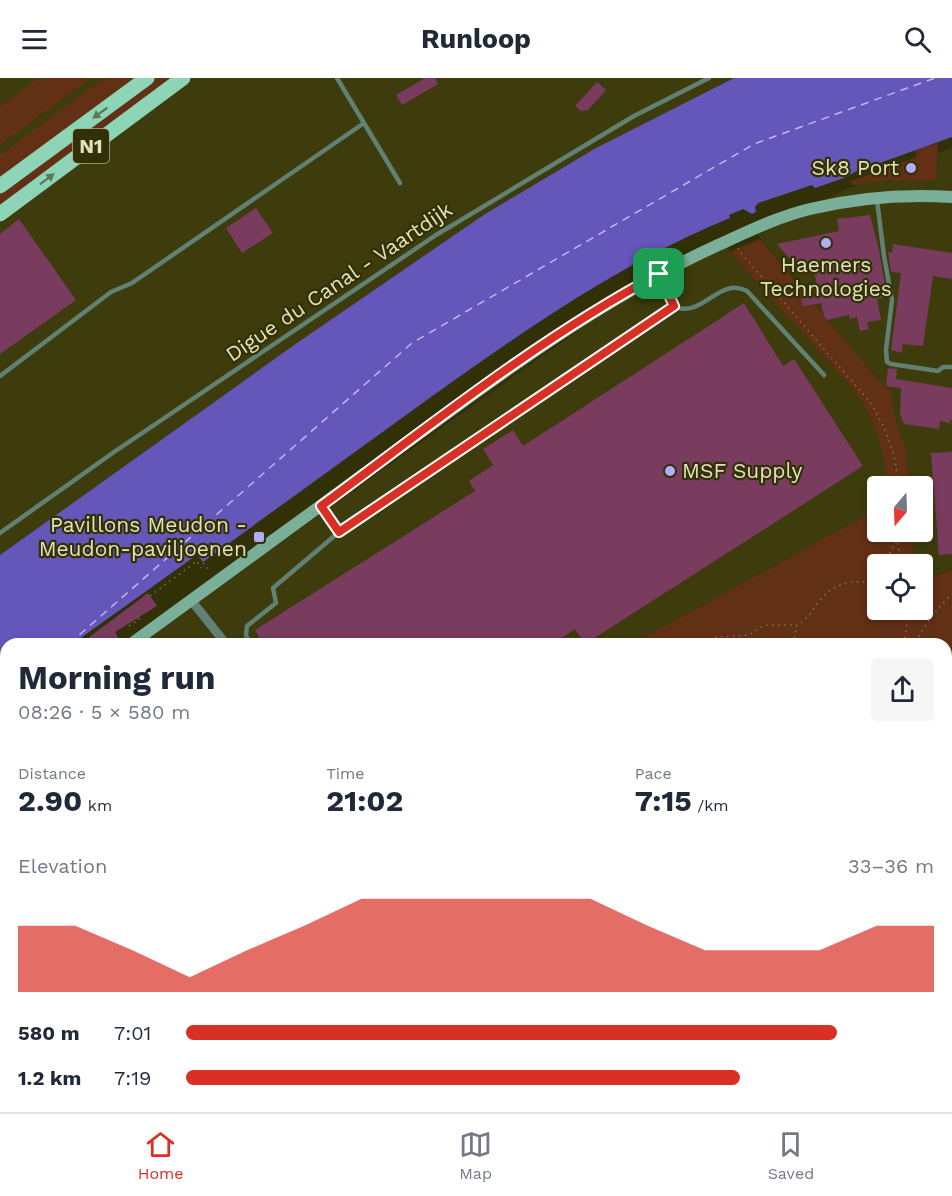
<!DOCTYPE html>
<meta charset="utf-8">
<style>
:root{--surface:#fff;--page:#f6f6f7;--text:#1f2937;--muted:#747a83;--line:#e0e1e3;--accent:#d93025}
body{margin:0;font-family:"Work Sans",sans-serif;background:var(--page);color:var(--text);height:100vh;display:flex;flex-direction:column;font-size:22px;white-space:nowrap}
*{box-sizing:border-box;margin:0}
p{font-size:20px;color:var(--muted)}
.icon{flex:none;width:33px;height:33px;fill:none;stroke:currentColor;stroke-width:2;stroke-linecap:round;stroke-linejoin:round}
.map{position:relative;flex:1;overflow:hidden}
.side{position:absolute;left:0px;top:560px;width:952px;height:476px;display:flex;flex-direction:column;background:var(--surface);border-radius:18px 18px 0 0;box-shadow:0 3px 9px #0003}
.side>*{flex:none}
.needle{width:39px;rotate:199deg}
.tools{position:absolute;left:867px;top:398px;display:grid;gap:12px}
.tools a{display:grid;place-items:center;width:66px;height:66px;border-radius:6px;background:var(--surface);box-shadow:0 3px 9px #0003;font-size:30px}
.pin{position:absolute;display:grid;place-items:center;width:51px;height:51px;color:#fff;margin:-26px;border-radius:12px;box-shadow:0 3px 9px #0006}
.round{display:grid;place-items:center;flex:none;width:63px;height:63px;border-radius:6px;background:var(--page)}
.head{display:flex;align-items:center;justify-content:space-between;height:102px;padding:0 18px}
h1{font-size:33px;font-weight:700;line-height:45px}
.metrics{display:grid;grid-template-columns:repeat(3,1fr);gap:9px;height:102px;padding:6px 18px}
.metrics div{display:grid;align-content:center}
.metrics b{font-size:30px;font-weight:700}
.metrics small{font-size:16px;font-weight:400}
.metrics p{font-size:16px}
.chart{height:168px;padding:12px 18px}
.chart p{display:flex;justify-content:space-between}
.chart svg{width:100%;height:108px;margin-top:6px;fill:var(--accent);opacity:.7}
ul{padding:0 18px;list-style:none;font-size:20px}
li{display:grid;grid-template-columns:96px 72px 1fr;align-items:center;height:45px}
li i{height:15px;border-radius:8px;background:var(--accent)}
header{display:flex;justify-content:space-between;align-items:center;height:78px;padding:0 18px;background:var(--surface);font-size:27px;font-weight:700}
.dock{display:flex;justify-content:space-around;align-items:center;height:84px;border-top:2px solid var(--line);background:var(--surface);font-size:16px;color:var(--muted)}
.dock a{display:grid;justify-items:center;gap:3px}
.dock .current{color:var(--accent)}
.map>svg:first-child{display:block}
</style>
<header><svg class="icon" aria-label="menu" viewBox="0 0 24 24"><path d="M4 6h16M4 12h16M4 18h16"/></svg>Runloop<svg class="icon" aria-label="search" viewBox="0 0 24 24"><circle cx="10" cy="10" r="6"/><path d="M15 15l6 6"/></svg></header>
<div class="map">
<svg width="952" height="1034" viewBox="0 0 952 1034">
<rect width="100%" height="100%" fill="#323006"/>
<!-- built -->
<path fill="#3e3c0c" d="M 0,0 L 134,0 L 0,100 Z
M 193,0 L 734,0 L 596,70 L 485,136 L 294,267 L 0,477 L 0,145 L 163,20 Z
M 952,70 L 952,492 L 923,502 L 922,486 L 915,486 L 912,453 L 922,453 L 922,408 L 909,408 L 906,373 L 893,333 L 892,315 L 877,300 L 755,154 L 864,103 Z
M 725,168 L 853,311 L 867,330 L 879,354 L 886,391 L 886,408 L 878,408 L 877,431 L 634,565 L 138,566 L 603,235 L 670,194 Z
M 6,660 L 6,958 L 3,962 L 3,968 L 0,971 L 0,665 Z"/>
<!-- green -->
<path fill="#623015" d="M 39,0 L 91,0 L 0,67 L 0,28 Z
M 104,0 L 134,0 L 0,100 L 0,77 Z
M 154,0 L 175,0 L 0,130 L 0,115 Z
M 938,65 L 936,102 L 892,103 L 891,101 L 879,104 L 868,103 L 854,107 L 849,104 L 917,79 L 915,72 Z
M 760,161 L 877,300 L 892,315 L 893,333 L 906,373 L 909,408 L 886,408 C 885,369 876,342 853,311 L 730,174 Z
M 877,431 L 878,453 L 912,453 L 915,486 L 878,486 L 878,531 L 922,531 L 923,502 L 952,492 L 952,629 L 947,631 L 946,566 L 634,565 Z"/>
<!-- water -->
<path fill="#6556ba" d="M 734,0 L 952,0 L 952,59 L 855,94 L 844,100 L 815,110 L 812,107 L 758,125 L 755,129 L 756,134 L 752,136 L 743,131 L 729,137 L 730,140 C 621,185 526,251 431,319 C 355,374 279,429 203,484 L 197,477 L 74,565 L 6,566 L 6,615 L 0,619 L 0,477 L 294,267 L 485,136 L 596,70 Z"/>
<!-- pier -->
<path fill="#323006" d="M 197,477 L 204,487 L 201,487 L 196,481 L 80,566 L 74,565 Z"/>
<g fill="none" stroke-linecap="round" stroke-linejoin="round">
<!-- ferry -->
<path stroke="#bcb9ed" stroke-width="1.5" stroke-dasharray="8 6" stroke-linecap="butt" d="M 69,566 L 412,265 L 754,66 L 935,0
M 0,612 L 6,609"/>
</g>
<!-- building -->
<path fill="#793b5e" d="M 425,0 L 435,0 L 438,6 L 402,27 L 396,17 Z
M 597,4 L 606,12 L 588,32 L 581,33 L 575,28 Z
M 256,130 L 273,155 L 242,175 L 226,150 Z
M 870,137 L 879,172 L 887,219 L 877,221 L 881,242 L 867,244 L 869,251 L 860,253 L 857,239 L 850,241 L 849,237 L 827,242 L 824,238 L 821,225 L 803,228 L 801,221 L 819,217 L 812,184 L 796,188 L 777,166 L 839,153 L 837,141 Z
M 19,141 L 76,222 L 0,276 L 0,156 Z
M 893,166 L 952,175 L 952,201 L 933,198 L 923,268 L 903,266 L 902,275 L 891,272 L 901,195 L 891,194 L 888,174 L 892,175 Z
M 744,225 L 783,288 L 794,281 L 863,388 L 585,566 L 575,551 L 560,561 L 562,566 L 263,566 L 255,552 L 475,413 L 469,403 L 493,387 L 483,371 L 513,352 L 523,368 Z
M 888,290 L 897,291 L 896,301 L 952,310 L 952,342 L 950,342 L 950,345 L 940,343 L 939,351 L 904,346 L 900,335 L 901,310 L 886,308 Z
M 952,374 L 952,476 L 939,477 L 931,375 Z
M 148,515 L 157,528 L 115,554 L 118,559 L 108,566 L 80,566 Z"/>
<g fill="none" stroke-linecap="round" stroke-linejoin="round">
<!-- path -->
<path stroke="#7a7951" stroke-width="1.5" stroke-dasharray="1.5 4.5" stroke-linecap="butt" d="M 738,170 L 740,174 L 870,324 C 886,350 897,377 898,408
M 897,453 L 897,464 L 903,486
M 203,485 L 211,494
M 884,486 L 896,463
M 874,504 L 878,498
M 150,518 L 197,483 L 201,490
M 903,531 L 907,538
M 129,548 L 139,541 L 138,540
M 916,564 C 925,545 937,531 952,516
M 114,566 L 121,560
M 705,566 L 716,559 L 749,557 L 763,548 L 768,547 L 797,547
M 793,566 L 797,547 C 807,542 811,534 817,526 C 832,505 853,500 878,506
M 904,566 L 909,531
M 906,566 L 916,564 L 925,566
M 946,602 L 952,602
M 0,627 L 6,622
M 0,776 L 6,781
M 363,1029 L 365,1034
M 276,1032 L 288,1030 L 293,1034
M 273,1034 L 282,1029
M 312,1034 L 320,1029"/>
<!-- lane -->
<path stroke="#608173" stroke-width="4.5" d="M 337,0 L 400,105
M 877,122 L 884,178 L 892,222 L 886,272 L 887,284 L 891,286 L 938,293 L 943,289 L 952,289
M 660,199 L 674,229
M 0,298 L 111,214 L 132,205 L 364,45
M 322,429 L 339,454
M 0,455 L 114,374 L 436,157 L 634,38 L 709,0
M 250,566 L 246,557 L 247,548 L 276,525 L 273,510 L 339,454 L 674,229 C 704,240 719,198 747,213 L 824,297
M 0,762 L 6,768
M 409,1034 L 416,1030 L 427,1034"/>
<!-- street -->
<path stroke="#608173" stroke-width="9" d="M 191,522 L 226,566
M 946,706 L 952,705
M 946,925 L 952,928
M 180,1029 L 182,1034
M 608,1029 L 675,1034
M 149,1034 L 155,1029
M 566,1034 L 595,1029"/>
<!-- secondary -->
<path stroke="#7ab09a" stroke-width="12" d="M 131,566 C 221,501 309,436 398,371 C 500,296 601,221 716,168 C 747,154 777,139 810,131 C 856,120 904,116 952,119
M 0,659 L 6,654
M 946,819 L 948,826 L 946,832"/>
<!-- primary -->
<path stroke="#8ed5b8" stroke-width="15" d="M 0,108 L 147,0
M 0,136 L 183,0"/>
<!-- tram -->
<path stroke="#87865e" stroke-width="1.5" d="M 646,1029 L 697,1034
M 557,1034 L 574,1029
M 576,1034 L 601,1031 L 650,1034"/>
</g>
<!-- one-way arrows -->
<defs><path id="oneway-solid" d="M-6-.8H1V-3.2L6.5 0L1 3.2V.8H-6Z" transform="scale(1.5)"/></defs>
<g fill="#5b7a56">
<use href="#oneway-solid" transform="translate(100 35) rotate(144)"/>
<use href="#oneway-solid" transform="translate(47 101) rotate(-37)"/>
</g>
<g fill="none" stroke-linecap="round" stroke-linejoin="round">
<!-- route casing -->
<g stroke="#fff" stroke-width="12">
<path id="route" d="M 659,196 L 674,228 L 339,454 L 321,428 C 431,347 538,261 659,196 Z"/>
</g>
<!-- route -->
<use href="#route" stroke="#d93025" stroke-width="8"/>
</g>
<!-- markers -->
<g fill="#b2adf9" stroke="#323006" stroke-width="2">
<circle cx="911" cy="90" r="6"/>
<circle cx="826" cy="165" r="6"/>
<circle cx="670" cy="393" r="6"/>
<rect x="253" y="453" width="12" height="12" rx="3"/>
</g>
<g text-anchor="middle" stroke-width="4.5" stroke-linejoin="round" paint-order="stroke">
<!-- shield labels -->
<rect fill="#323006" stroke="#acac85" stroke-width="1.5" x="73" y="51" width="36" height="34" rx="4.5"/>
<g font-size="20" font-weight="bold" fill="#e1e1bc">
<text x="91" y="75">N1</text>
</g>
<!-- poi labels -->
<g font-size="21" fill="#e1e1bc" stroke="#323006" text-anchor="end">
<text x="899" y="97">Sk8 Port</text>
<text x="826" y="194" text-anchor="middle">Haemers<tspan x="826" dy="24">Technologies</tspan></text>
<text x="682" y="400" text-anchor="start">MSF Supply</text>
<text x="247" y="454">Pavillons Meudon -<tspan x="247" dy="24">Meudon-paviljoenen</tspan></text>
</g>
<!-- street labels -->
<g font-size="21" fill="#e1e1bc" stroke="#323006">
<text transform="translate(339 204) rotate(-34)" y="7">Digue du Canal - Vaartdijk</text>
</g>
</g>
</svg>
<div class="tools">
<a><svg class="needle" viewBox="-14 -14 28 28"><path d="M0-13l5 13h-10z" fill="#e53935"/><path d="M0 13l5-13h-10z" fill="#747a83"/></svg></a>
<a><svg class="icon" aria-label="locate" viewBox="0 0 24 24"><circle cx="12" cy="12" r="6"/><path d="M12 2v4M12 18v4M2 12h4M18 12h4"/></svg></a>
</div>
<div class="pin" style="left:659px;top:196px;background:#1e9e55"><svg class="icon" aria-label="arrive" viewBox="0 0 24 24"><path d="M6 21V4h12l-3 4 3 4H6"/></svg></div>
<section class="side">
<div class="head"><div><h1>Morning run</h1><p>08:26 · 5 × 580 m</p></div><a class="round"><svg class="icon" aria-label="share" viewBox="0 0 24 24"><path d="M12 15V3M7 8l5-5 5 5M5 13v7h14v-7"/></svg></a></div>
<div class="metrics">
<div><p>Distance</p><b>2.90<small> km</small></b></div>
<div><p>Time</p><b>21:02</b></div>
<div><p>Pace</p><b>7:15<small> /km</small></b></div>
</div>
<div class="chart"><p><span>Elevation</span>33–36 m</p>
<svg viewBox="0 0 160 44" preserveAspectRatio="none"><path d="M0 44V17L10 17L20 27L30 38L40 27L50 17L60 6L70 6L80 6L90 6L100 6L110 17L120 27L130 27L140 27L150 17L160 17V44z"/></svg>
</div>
<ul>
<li><b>580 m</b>7:01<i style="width:87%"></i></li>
<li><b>1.2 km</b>7:19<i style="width:74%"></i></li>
</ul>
</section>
</div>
<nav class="dock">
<a class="current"><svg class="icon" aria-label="home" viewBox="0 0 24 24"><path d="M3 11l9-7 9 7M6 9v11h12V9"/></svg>Home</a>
<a><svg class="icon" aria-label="map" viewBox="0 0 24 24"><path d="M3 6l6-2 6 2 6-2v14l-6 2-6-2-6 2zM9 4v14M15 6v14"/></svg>Map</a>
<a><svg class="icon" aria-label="saved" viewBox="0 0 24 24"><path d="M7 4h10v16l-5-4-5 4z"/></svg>Saved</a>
</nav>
